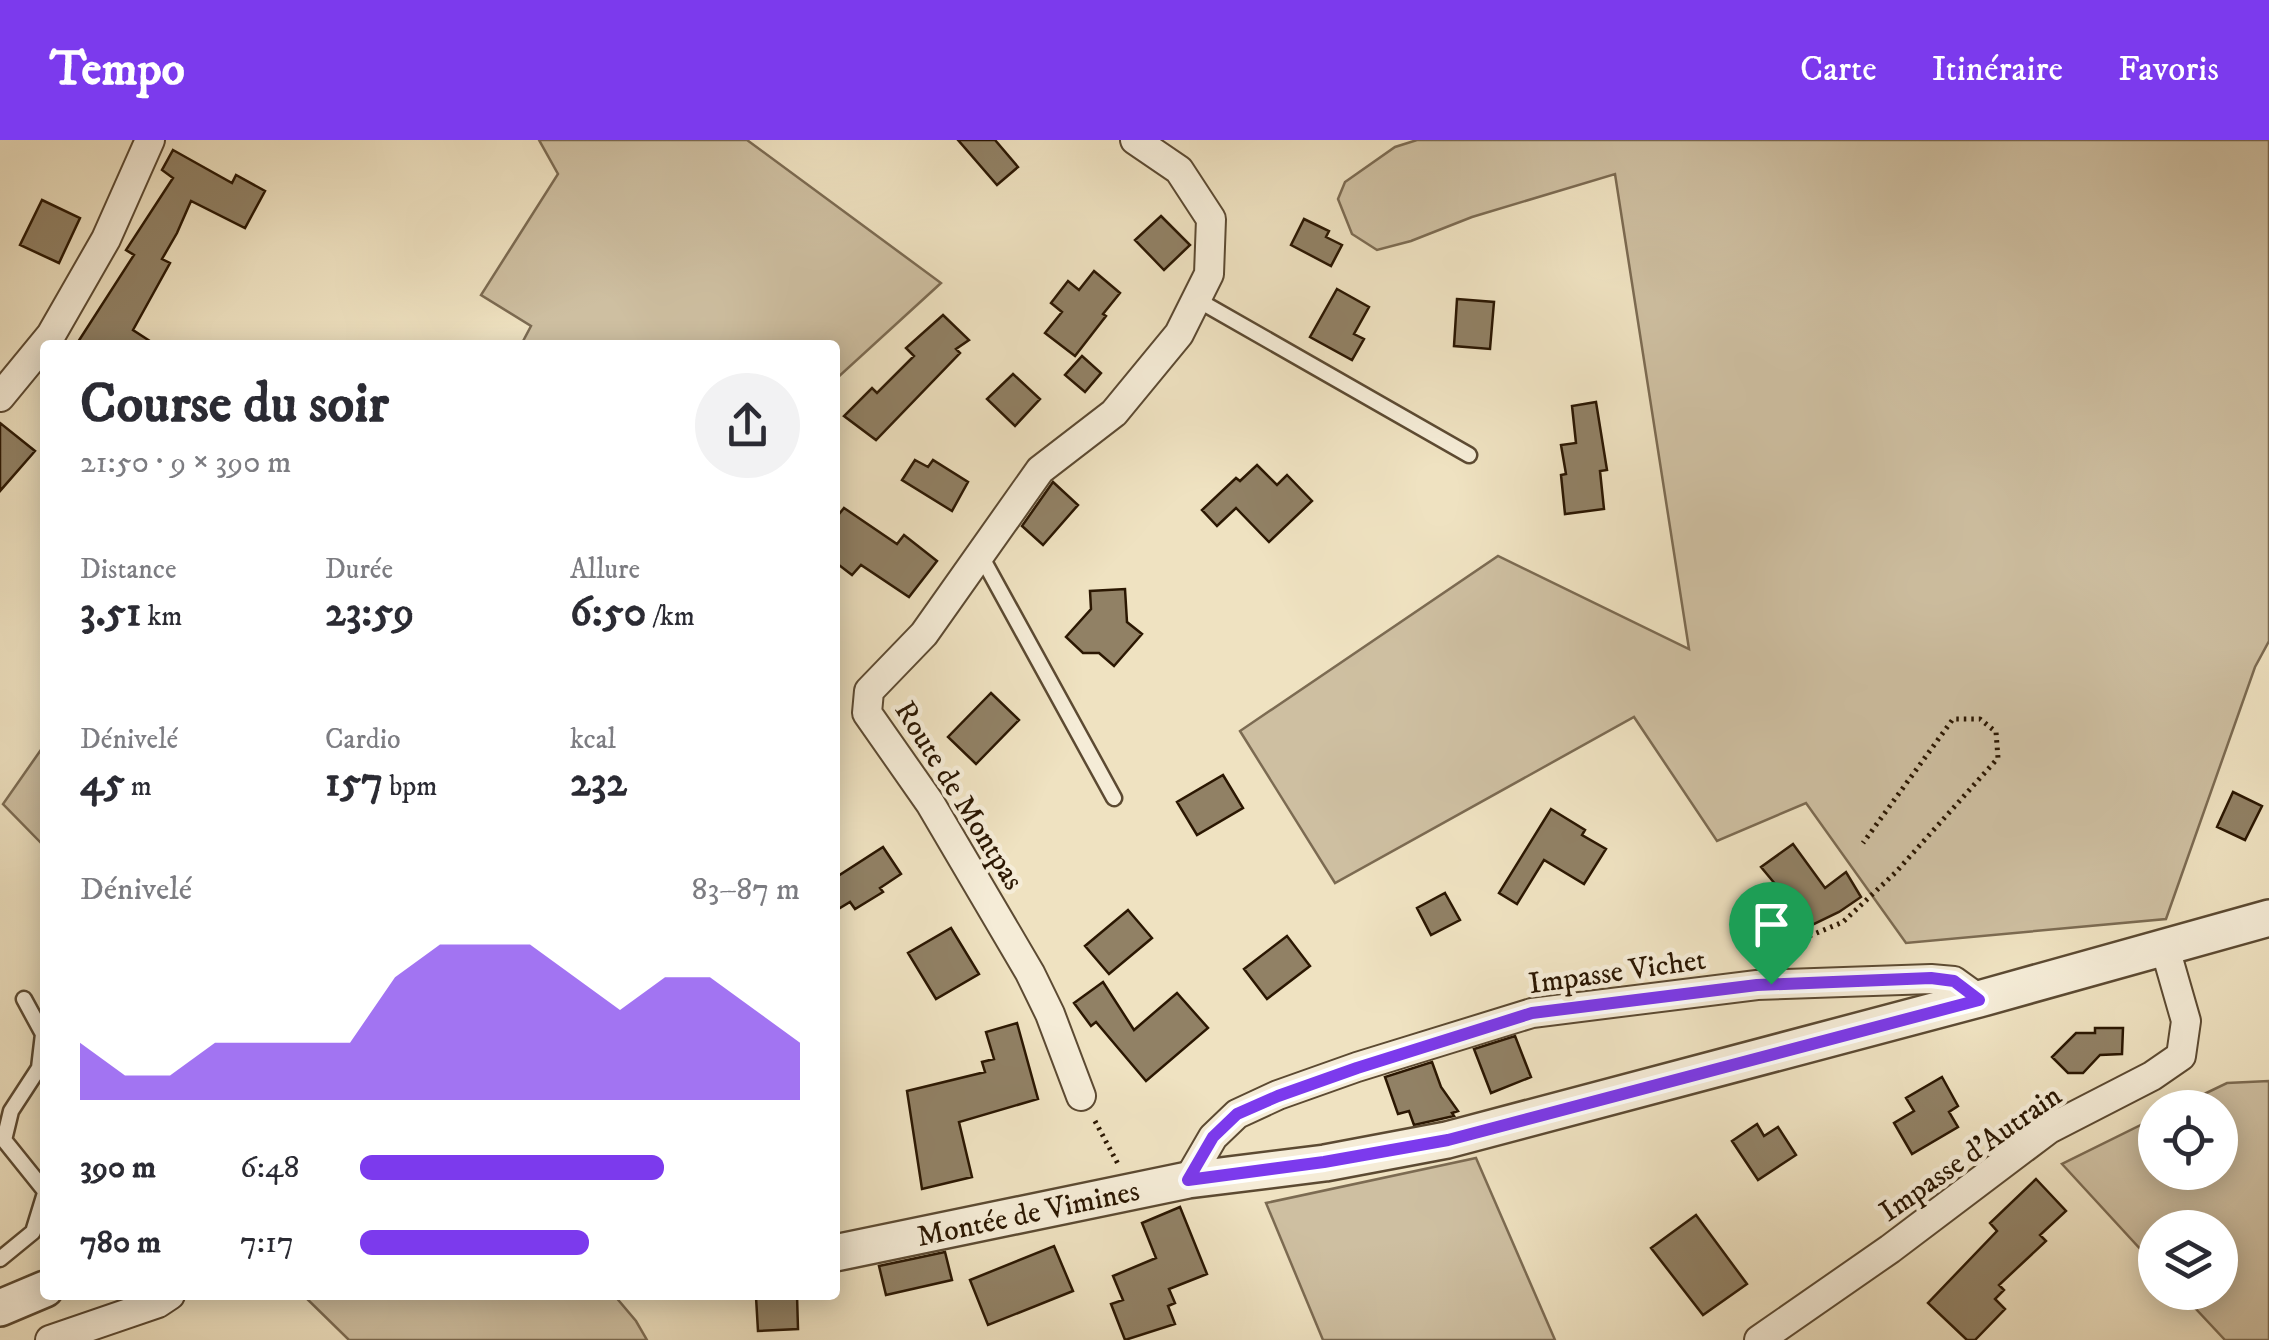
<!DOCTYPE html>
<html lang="fr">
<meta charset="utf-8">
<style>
:root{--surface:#fff;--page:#f2f2f3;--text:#2b2b33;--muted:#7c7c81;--accent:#7c3aed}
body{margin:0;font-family:"IM FELL DW Pica",serif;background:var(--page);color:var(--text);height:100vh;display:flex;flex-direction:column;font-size:38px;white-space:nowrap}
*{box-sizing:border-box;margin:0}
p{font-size:32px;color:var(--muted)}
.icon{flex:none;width:55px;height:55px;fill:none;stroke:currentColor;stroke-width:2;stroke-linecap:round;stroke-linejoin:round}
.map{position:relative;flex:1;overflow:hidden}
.sheet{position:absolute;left:40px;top:200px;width:800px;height:960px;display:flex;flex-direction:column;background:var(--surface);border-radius:10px;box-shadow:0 5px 25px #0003}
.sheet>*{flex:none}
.buttons{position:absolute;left:2138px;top:950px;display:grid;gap:20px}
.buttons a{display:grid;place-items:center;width:100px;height:100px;border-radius:50%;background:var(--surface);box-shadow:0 5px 25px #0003;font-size:50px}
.pin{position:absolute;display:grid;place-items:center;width:85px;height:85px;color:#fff;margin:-102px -42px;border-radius:50% 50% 50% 0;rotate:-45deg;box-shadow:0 0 10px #0007}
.pin .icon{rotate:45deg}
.round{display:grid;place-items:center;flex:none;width:105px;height:105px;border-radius:52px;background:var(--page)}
.headline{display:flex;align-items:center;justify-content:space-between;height:170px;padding:0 40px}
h1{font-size:55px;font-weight:700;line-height:75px}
.figures{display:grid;grid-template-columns:repeat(3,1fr);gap:15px;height:170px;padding:10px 40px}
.figures div{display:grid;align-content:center}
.figures b{font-size:42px;font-weight:700}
.figures small{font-size:28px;font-weight:400}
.figures p{font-size:28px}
.chart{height:280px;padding:20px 40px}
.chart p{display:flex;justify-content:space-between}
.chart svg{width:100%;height:180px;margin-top:10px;fill:var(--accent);opacity:.7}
ul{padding:0 40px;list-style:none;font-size:32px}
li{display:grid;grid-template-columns:160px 120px 1fr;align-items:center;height:75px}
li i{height:25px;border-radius:12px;background:var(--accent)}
header{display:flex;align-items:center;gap:60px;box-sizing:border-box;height:140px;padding:0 50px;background:var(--accent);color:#fff}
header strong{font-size:48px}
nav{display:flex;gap:55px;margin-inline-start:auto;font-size:35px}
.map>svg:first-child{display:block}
</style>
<header>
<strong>Tempo</strong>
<nav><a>Carte</a><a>Itinéraire</a><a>Favoris</a></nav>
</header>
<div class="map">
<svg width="2269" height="1200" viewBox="0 0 2269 1200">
<rect width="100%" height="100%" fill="#efe2c1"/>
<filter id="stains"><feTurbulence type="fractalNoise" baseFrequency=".002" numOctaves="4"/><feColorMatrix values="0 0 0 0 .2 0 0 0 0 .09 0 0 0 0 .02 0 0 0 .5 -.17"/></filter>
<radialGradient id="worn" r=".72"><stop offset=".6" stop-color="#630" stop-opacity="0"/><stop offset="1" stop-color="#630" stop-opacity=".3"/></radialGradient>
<!-- green -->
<path fill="#cebfa1" stroke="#7c6b52" stroke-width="2.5" d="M 539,0 L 747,0 L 941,143 L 835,240 L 835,205 L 521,205 L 531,186 L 481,155 L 558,34 Z
M 1417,0 L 2269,0 L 2269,501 L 2255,527 L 2166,779 L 1906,803 L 1806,663 L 1717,701 L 1634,577 L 1335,743 L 1240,591 L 1498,416 L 1689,509 L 1615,34 L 1472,77 L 1411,101 L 1377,110 L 1352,94 L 1338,59 L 1345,42 L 1395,7 Z
M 45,604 L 45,707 L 3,664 Z
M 2269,941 L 2269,1200 L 2225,1200 L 2181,1153 L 2220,1152 L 2220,1088 L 2155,1088 L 2155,1125 L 2062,1024 L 2155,978 L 2155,1032 L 2220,1032 L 2220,968 L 2177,967 L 2227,943 Z
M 1476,1018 L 1555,1200 L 1323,1200 L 1266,1063 Z
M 303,1155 L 614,1155 L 636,1181 L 647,1200 L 349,1200 Z"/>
<!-- building -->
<path fill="#918165" stroke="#2b1702" stroke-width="2.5" d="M 958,0 L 995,0 L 1018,27 L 997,45 Z
M 173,10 L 232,43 L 236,35 L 265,51 L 245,88 L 191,61 L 177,93 L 162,119 L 170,123 L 133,190 L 156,205 L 76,205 L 134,115 L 126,110 L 173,38 L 162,30 Z
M 42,60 L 80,78 L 59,123 L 20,105 Z
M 1161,76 L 1190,105 L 1164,130 L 1135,100 Z
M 1304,79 L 1329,91 L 1326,97 L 1342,105 L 1331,126 L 1291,105 Z
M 1094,131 L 1120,153 L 1103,174 L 1106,176 L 1075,216 L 1045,193 L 1062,172 L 1051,163 L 1068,141 L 1079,150 Z
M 1337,149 L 1369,167 L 1354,194 L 1364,199 L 1352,220 L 1310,197 Z
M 1457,159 L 1494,162 L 1490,209 L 1454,206 Z
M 943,175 L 969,200 L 956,209 L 960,213 L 876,300 L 844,276 L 872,248 L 877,253 L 914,216 L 906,208 Z
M 1082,216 L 1101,233 L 1085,252 L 1065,235 Z
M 1013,234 L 1040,259 L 1015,286 L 987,259 Z
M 1596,262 L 1607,330 L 1600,331 L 1604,369 L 1565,374 L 1561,335 L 1566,334 L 1561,305 L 1576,303 L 1572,266 Z
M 0,283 L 35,311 L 0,351 Z
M 915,320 L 928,327 L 933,320 L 968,342 L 952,371 L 902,340 Z
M 1257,325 L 1277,345 L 1287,335 L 1312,361 L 1269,402 L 1236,368 L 1217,386 L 1202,370 L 1236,338 L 1240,341 Z
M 1053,342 L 1078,365 L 1043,405 L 1022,386 Z
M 844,368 L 897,404 L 904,395 L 937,421 L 909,457 L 861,425 L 852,435 L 835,422 L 835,379 Z
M 1125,449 L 1127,482 L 1142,494 L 1114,526 L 1099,513 L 1083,513 L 1066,497 L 1091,469 L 1090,451 Z
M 991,553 L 1019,580 L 976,624 L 948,597 Z
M 1223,635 L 1243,668 L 1197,695 L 1177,662 Z
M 2233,652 L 2262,666 L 2245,700 L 2217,687 Z
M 1551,669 L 1585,690 L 1582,695 L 1606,709 L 1584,744 L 1544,720 L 1517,764 L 1499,753 Z
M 1793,704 L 1825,748 L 1846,732 L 1861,757 L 1839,772 L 1810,786 L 1761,727 Z
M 883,707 L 901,734 L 880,748 L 883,752 L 855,769 L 850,762 L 835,771 L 835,738 Z
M 1445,753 L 1460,780 L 1431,795 L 1417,768 Z
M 1128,770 L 1152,798 L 1109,834 L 1085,806 Z
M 951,788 L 979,834 L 936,859 L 908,813 Z
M 1287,796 L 1310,826 L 1267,859 L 1244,829 Z
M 1103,842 L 1134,890 L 1177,853 L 1208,888 L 1146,941 L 1096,882 L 1091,886 L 1074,863 Z
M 1017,883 L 1038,959 L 959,982 L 972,1037 L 922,1049 L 907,951 L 985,932 L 982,922 L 994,919 L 986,892 Z
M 2095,888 L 2123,888 L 2122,914 L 2100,915 L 2083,933 L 2068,933 L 2052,917 L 2076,893 L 2095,893 Z
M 1515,896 L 1531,937 L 1491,953 L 1474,909 Z
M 1432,922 L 1441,947 L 1458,971 L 1452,973 L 1454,976 L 1414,985 L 1409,971 L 1398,974 L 1385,937 Z
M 1942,937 L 1958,966 L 1949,972 L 1958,987 L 1912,1014 L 1894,983 L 1914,971 L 1906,958 Z
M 1757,984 L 1764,996 L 1778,987 L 1796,1015 L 1758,1040 L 1732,1001 Z
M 2036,1039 L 2066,1071 L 2040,1095 L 2046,1101 L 1999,1145 L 2004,1150 L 1995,1159 L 2005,1169 L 1975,1200 L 1967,1200 L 1928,1163 L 1997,1091 L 1990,1083 Z
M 1180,1067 L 1207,1134 L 1169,1149 L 1175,1163 L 1168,1166 L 1175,1184 L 1125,1200 L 1111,1164 L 1123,1160 L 1113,1136 L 1156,1118 L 1142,1083 Z
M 1696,1075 L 1747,1144 L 1703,1175 L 1651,1108 Z
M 1054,1106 L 1073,1151 L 988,1185 L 970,1140 Z
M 945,1112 L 952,1140 L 886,1155 L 879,1126 Z
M 797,1155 L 798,1189 L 758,1191 L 756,1157 Z"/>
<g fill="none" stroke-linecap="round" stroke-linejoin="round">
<!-- service casing -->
<g stroke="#5c4a32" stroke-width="19">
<path id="service" d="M 1196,159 L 1469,315
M 980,414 L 1114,658
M 24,859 L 43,894 L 39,928 L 11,971 L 4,1000 L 45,1051
M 0,1119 L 33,1092 L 45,1053"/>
</g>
<!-- minor casing -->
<g stroke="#5c4a32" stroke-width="32">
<path id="minor" d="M 0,257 L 51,195 L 106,99 L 150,0
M 1081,956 L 1050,874 L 1030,833 L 930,663 L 867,573 L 869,551 L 924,494 L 1040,330 L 1114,273 L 1179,194 L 1209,134 L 1211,79 L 1179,30 L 1135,0
M 1188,1040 L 1213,997 L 1237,974 L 1278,955 L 1357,927 L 1532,873 L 1757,845 L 1931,839 L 1954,841 L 1979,859
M 50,1200 L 158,1163 L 170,1155
M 1759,1200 L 1890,1109 L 2049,989 L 2152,936 L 2181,916 L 2186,881 L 2165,808"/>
</g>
<!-- tertiary casing -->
<g stroke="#5c4a32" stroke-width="40">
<path id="tertiary" d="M 835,1113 L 1188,1040 L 1325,1023 L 1447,1000 L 1979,859 L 2269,778
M 0,1168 L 45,1149"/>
</g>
<!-- path -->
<path stroke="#2b1702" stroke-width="5" stroke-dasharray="2.5 5" stroke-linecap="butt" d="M 1764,819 L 1766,814 L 1843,782 L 1896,732 L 1998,618 L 1996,592 L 1980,579 L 1953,579 L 1863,703
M 1095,981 L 1118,1024"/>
<!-- service -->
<use href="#service" stroke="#f5ecd7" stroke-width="14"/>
<!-- minor -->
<use href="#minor" stroke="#f5ecd7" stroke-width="28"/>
<!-- tertiary -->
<use href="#tertiary" stroke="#f5ecd7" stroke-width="35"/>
</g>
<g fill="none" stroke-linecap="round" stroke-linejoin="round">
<!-- route casing -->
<g stroke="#fff" stroke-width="20">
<path id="route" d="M 1931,838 L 1954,841 L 1979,860 L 1448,1000 L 1324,1022 L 1188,1040 L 1213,997 L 1237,974 L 1278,956 L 1357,928 L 1532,873 L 1757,845 Z"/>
</g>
<!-- route -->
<use href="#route" stroke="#7c3aed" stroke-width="12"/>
</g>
<g text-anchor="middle" stroke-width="9" stroke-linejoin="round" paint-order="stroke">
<!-- street labels -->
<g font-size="30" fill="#2b1702" stroke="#f5ecd7">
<text transform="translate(960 655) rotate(58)" y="10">Route de Montpas</text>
<text transform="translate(1617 831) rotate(-8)" y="10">Impasse Vichet</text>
<text transform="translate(1970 1013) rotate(-35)" y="10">Impasse d'Autrain</text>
<text transform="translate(1028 1073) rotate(-12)" y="10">Montée de Vimines</text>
</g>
</g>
<rect width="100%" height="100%" filter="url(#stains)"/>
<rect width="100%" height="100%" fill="url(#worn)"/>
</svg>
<div class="buttons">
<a><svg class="icon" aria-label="locate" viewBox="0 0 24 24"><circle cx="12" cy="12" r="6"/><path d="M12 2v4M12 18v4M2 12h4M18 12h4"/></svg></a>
<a><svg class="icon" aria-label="layers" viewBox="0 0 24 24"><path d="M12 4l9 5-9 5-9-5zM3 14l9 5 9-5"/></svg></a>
</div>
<div class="pin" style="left:1771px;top:844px;background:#1e9e55"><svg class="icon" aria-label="arrive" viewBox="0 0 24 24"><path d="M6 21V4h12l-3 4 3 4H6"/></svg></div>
<section class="sheet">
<div class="headline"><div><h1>Course du soir</h1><p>21:50 · 9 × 390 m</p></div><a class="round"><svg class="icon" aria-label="share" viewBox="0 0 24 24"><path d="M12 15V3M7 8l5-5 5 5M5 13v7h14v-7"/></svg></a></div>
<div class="figures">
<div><p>Distance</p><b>3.51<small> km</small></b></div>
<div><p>Durée</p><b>23:59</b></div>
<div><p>Allure</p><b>6:50<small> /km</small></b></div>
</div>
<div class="figures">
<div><p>Dénivelé</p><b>45<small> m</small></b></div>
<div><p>Cardio</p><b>157<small> bpm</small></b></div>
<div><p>kcal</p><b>232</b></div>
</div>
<div class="chart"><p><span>Dénivelé</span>83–87 m</p>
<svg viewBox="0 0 160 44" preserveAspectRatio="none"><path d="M0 44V30L10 38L20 38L30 30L40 30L50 30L60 30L70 14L80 6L90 6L100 6L110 14L120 22L130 14L140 14L150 22L160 30V44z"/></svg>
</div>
<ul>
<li><b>390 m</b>6:48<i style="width:69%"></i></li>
<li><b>780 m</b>7:17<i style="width:52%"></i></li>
</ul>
</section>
</div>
